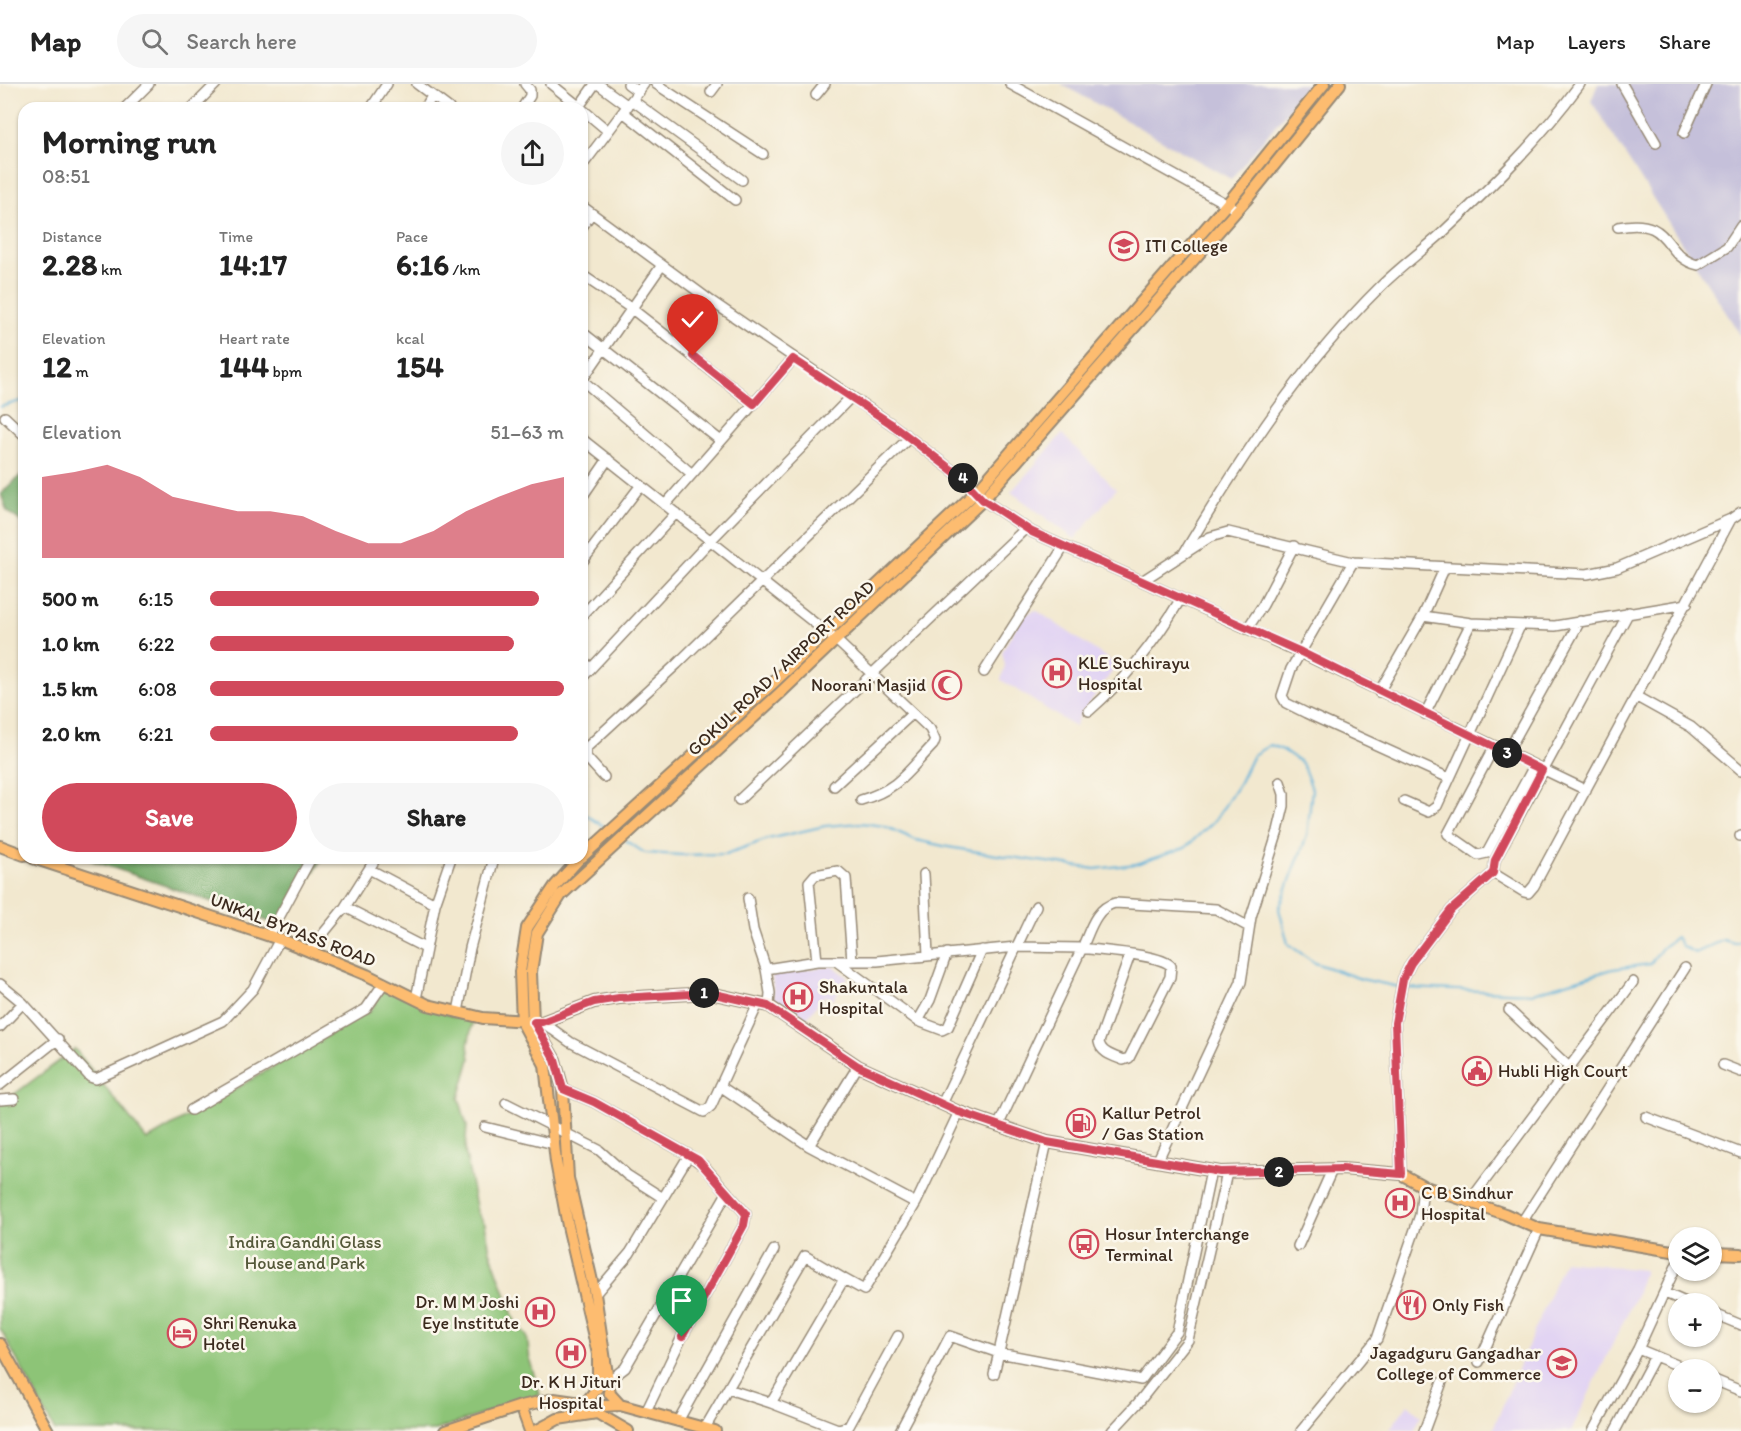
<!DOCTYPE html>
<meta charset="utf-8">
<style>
:root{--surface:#fff;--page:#f6f6f6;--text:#222;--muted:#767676;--line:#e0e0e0;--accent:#d1495b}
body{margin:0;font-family:Itim,sans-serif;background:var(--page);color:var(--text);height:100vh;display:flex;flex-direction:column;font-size:22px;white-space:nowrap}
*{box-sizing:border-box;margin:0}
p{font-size:20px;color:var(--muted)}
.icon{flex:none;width:33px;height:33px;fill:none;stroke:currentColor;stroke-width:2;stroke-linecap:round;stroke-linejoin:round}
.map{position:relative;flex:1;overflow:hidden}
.details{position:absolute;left:18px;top:18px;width:570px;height:762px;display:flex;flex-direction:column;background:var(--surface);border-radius:18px;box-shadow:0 2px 4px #0004}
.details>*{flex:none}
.tools{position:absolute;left:1668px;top:1143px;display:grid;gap:12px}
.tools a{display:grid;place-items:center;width:54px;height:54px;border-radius:50%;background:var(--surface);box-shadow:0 2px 4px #0004;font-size:30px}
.pin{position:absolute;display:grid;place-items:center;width:51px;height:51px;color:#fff;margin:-62px -26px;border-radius:50% 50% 50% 0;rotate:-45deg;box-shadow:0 0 6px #0007}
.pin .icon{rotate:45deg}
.km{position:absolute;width:30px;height:30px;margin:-15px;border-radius:50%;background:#222;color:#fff;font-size:16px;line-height:30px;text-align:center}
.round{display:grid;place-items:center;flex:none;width:63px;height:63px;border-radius:32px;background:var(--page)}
.headline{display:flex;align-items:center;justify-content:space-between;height:102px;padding:0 24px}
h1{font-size:33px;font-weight:800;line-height:45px}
.stats{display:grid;grid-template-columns:repeat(3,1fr);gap:9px;height:102px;padding:6px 24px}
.stats div{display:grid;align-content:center}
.stats b{font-size:30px;font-weight:800}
.stats small{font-size:16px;font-weight:400}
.stats p{font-size:16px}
.chart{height:168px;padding:12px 24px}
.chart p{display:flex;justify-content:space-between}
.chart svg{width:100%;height:108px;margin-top:6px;fill:var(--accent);opacity:.7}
.action{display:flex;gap:12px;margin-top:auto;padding:12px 24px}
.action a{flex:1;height:69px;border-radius:36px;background:var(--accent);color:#fff;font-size:24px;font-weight:800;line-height:69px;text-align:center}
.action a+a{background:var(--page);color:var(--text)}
ul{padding:0 24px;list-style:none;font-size:20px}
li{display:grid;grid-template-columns:96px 72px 1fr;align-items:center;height:45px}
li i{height:15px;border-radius:8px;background:var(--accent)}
header{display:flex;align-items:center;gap:36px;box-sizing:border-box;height:84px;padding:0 30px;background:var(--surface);border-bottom:2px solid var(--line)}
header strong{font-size:28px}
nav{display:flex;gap:33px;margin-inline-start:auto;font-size:21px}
.search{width:420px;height:54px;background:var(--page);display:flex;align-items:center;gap:15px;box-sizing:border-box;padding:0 21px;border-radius:33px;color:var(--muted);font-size:22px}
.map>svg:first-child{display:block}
</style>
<header>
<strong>Map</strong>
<div class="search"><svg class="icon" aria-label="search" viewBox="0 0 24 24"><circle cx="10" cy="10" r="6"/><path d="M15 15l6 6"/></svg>Search here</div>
<nav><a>Map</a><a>Layers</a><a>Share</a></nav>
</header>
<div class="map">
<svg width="1741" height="1347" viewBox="0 0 1741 1347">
<rect width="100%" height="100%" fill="#fbf7ec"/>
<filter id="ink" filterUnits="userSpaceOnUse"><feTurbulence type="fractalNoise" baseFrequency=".0167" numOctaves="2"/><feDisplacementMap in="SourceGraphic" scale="12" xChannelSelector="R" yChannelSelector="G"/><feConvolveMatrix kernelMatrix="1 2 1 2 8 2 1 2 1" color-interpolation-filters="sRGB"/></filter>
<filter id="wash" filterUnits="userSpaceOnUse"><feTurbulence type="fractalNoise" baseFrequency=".008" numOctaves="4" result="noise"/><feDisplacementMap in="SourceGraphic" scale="24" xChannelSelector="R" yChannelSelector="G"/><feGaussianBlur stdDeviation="1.35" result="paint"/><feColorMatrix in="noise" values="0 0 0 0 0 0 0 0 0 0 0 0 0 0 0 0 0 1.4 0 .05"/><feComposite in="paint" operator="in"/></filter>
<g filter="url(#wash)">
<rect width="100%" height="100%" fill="#f2e8cf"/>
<!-- built -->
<path fill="#e2d4f3" d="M 1062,350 L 1116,405 L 1075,455 L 1011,408 Z
M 1036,526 L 1117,581 L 1078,634 L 1075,643 L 1001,596 L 1005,581 L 1002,568 L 1022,532 Z
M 833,882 L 848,893 L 833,916 L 825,911 L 801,941 L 774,919 L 772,890 Z
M 1564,1177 L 1644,1186 L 1636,1211 L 1571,1347 L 1492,1347 Z
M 1408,1320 L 1421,1332 L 1414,1347 L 1390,1345 Z"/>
<!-- industrial -->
<path fill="#c5c0da" d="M 1061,0 L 1310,0 L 1231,95 Z
M 1598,0 L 1741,0 L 1741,252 L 1591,17 Z"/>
<!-- green -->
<path fill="#8dc477" stroke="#64774a" stroke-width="1.5" d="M 383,904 L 454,933 L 473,936 L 468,961 L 470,975 L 459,1014 L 467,1042 L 465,1067 L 477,1128 L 485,1140 L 490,1167 L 516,1240 L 527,1252 L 530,1277 L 540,1311 L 433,1347 L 55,1347 L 0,1244 L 0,1021 L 75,965 L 147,1056 L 371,926 Z"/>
<!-- forest -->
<path fill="#72aa68" stroke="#566a43" stroke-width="1.5" d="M 24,388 L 24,440 L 7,427 L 1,410 Z
M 85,774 L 323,774 L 279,841 Z"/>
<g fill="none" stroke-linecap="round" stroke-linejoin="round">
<!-- stream -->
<path stroke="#5db0d9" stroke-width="2" d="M 0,323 L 24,316
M 582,728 L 608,745
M 626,757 L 645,769 L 683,771 L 726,770 L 768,755 L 825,742 L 861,739 L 884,742 L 916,756 L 948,763 L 997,771 L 1095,785 L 1136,780 L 1185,764 L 1216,735 L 1240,698 L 1253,671 L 1270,661 L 1283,666 L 1302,679 L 1312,705 L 1307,752 L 1279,825 L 1288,860 L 1315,879 L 1361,895 L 1399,903
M 1405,904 L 1533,909 L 1613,885 L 1650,880 L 1662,864 L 1676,853 L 1682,862 L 1695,869 L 1723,856 L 1734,859 L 1741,856"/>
</g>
</g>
<g filter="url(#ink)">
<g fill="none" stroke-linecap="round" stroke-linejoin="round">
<!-- minor casing -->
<g stroke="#968976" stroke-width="12">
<path id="minor" d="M 417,0 L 449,24
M 551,0 L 581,24
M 598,0 L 628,22
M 628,0 L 639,8
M 656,0 L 763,70
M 1010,0 L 1237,126
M 1622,0 L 1656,59
M 711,8 L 717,0
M 816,11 L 825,0
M 632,16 L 742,96
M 125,24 L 149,0
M 192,24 L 216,0
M 371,24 L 387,0
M 425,24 L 432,12
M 522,24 L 530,12 L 530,6 L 525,0
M 578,24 L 595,0
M 582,25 L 608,47
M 623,28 L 735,116
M 1684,49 L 1706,0
M 582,82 L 644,0
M 582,122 L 711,217 L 890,339 L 961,393 L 983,416 L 1032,448 L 1142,497 L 1210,453 L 1228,448 L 1353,478 L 1587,490 L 1617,484 L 1731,435 L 1741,428
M 582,143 L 591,130
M 1618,143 C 1674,132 1661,172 1698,181 L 1727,163 L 1741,142
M 662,181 L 582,296 L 692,390
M 582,191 L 632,225 L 754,320
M 582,248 L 721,357
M 5,333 L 24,351
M 582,355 L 836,556 L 930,645 L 935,656 L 933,661 C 907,688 899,705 861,716
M 582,413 L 608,375
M 665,421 L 793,275
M 1184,469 C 1241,374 1301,281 1380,203 C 1399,184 1421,168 1441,150 C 1491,103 1540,55 1580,0
M 582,478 L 641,401
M 1353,478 L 1291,585 L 1282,612 L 1286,619 L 1306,629 L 1449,694
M 1142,497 L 1301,569 L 1586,706
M 1629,528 L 1495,776 L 1493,789 L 1524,808 L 1528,809 L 1534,802 L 1731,435
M 582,532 L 676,429
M 1423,532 L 1471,539 L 1555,542 L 1687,520
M 1247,545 L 1263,521 L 1294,462
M 582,576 L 591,584
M 984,588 L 1063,464
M 582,594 L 710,457 L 850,314
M 1379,608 L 1423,532 L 1445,483
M 1637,613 L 1691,643 L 1741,686
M 1089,627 C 1126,595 1155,558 1180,516
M 1425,630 L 1471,539
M 1494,663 L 1448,750 L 1478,771 L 1487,769 L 1534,682
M 1507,669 L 1580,537
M 604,693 L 586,673 L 586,664 L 677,580 L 909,354
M 834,702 L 913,629
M 739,716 L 1026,444
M 1404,717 L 1429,728 L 1437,722 L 1520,542
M 1740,752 L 1741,751
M 369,785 L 435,820
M 924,790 L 928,871
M 748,814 L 753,846 L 766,885
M 345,823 L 425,864
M 269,852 L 311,774
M 309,867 L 345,823 L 376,774
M 947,869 L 930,916 L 918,937 L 942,946 L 948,943 L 982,866
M 817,877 L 809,798 L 815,791 L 838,787 L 846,794 L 852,877
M 836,877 L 918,937
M 0,900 L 23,919 L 90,993 L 96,995 L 223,937 L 253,905 L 280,855
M 416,915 L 435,820 L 451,774
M 769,922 L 770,909 L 766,885 L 817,877 L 877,877 L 1016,863 L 1082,864 C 1090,847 1095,824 1115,819 L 1216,825 L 1249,843
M 1509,926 L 1570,984
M 458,928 L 470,864 L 494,774
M 542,938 L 570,958 L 704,1028 L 711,1022 L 758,920
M 0,943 L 23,919
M 1723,981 L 1741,988
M 0,1001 L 58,955
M 720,1002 L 809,1062 L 916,1119
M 563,1005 L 594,1018 L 689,1071 L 704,1082 L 746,1130 L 744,1141 L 682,1253 L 646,1328
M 0,1016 L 14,1015
M 506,1019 L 599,1066 L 627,1091 L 663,1114
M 942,1020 L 1036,822
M 191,1026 L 366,925 L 384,899
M 1646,1033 L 1741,1069
M 998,1042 L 1082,864 C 1100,867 1160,870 1171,882 L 1170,893 L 1129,974 L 1123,976 C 1113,972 1101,969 1099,958 L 1130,871
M 485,1043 L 554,1060
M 809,1062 L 858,982
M 1157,1078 L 1241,898 L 1251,833 L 1278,747 L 1284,722 L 1284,710 L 1280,698
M 1401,1090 L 1395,939 L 1403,895 L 1411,879 L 1451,826 L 1493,789
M 1469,1118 L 1633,898
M 1522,1138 L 1685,884
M 1298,1162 L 1332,1086
M 1665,1209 L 1690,1220
M 595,1210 L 630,1169 L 689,1071
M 1712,1229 L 1741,1241
M 1638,1265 L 1689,1286
M 1479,1278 L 1539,1145
M 994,1290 L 1047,1058
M 1712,1295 L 1741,1307
M 608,1297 L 625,1284 L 727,1109
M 728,1305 L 771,1319 L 844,1195 L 864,1206 L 916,1119 L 959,1028
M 771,1319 L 838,1345 L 849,1342 L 898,1252
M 678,1337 L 774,1166
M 705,1344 L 805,1172 L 844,1195
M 900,1347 L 950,1252 L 999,1269 L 1141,1296 L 1177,1248 L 1211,1087
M 1112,1347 L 1138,1319 L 1188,1256 L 1227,1089
M 1301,1347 L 1377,1255 L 1420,1131 L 1423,1102
M 1424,1347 L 1442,1298
M 1593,1347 L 1638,1265 L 1678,1178
M 1615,1347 L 1655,1272"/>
</g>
<!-- major casing -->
<g stroke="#968976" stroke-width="14">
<path id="major" d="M 0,762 L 24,771
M 582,773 L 771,601 L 976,408 L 1232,114 L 1324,0
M 33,774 L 285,857 L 367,891 L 428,921 L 458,928 L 483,934 L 542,938 L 594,918 L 619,914 L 710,909 L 769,922 L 858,982 L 959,1028 L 1047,1058 L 1220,1088 L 1342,1085 L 1401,1090 L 1423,1102 L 1505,1130 L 1539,1145 L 1678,1168
M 580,774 L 555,802 L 527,844 L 520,888 L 522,938 L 545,981 L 556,1078 L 568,1142 L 598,1270 L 598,1303 L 585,1320
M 1712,1169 L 1741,1170
M 0,1260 L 48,1347
M 620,1321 L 610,1310 L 595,1210 L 568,1094 L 563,1005 L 555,976 L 533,938 L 531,888 L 537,849 L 561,811 L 779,610 L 983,416 L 1246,116 L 1340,0
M 521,1322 L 530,1347
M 445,1347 L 521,1322 L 554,1315 L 603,1322 L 620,1321 L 715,1347
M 536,1347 L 558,1335 L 597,1329 L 628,1347"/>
</g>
<!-- minor -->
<use href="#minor" stroke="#fff" stroke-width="9"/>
<!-- major -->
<use href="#major" stroke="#fdbc70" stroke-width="10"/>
</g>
</g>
<g fill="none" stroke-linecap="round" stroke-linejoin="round" filter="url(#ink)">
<!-- route casing -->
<g stroke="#fff" stroke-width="12">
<path id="route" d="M 682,1253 L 744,1141 L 746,1130 L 698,1076 L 594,1018 L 563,1005 L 555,976 L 534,938 L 542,938 L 594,918 L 619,914 L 710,909 L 768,922 L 858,982 L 959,1028 L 1047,1058 L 1220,1088 L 1342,1085 L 1401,1090 L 1395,939 L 1403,895 L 1411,879 L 1451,826 L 1493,789 L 1495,776 L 1542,686 L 1301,568 L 1032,448 L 983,416 L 961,393 L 890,339 L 793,275 L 754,320 L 693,272"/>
</g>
<!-- route -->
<use href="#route" stroke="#d1495b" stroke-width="8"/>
</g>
<!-- icons -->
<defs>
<g id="university-ring" transform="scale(1.5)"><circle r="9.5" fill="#fbf7ec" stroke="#d1495b" stroke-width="1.5"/><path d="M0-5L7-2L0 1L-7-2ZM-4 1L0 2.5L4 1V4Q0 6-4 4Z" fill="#d1495b"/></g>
<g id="hospital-ring" transform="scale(1.5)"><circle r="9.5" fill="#fbf7ec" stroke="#d1495b" stroke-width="1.5"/><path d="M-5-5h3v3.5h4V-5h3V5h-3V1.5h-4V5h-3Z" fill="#d1495b"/></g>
<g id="mosque-ring" transform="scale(1.5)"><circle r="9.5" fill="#fbf7ec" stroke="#d1495b" stroke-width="1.5"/><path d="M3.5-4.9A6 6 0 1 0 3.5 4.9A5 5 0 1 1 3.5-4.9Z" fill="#d1495b"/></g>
<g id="civic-ring" transform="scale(1.5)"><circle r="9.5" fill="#fbf7ec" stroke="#d1495b" stroke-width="1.5"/><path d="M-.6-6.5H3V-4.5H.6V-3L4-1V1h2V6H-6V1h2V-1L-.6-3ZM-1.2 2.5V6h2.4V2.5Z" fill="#d1495b"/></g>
<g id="fuel-ring" transform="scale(1.5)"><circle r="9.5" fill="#fbf7ec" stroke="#d1495b" stroke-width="1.5"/><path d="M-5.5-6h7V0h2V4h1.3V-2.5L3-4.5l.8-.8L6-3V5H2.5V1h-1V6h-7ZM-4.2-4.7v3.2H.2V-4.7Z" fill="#d1495b"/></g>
<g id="bus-ring" transform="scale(1.5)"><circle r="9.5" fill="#fbf7ec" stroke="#d1495b" stroke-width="1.5"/><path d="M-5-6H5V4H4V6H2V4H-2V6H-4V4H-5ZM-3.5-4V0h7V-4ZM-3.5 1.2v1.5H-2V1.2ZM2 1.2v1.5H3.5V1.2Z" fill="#d1495b"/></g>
<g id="restaurant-ring" transform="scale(1.5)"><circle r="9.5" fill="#fbf7ec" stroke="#d1495b" stroke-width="1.5"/><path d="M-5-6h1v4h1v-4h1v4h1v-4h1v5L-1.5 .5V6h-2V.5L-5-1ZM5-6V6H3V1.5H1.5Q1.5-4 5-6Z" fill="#d1495b"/></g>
<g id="hotel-ring" transform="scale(1.5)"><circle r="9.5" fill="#fbf7ec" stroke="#d1495b" stroke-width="1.5"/><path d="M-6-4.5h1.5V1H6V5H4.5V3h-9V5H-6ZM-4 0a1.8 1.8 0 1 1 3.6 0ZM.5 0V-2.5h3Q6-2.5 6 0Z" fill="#d1495b"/></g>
</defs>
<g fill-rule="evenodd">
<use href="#university-ring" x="1124" y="162"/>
<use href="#hospital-ring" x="1057" y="589"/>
<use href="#mosque-ring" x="947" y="601"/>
<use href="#hospital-ring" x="798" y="913"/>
<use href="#civic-ring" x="1477" y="987"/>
<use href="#fuel-ring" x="1081" y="1039"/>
<use href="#hospital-ring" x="1400" y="1119"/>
<use href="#bus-ring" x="1084" y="1160"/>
<use href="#restaurant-ring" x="1411" y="1221"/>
<use href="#hospital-ring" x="540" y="1228"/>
<use href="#hotel-ring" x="182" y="1249"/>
<use href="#hospital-ring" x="571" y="1269"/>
<use href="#university-ring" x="1562" y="1279"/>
</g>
<g text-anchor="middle" stroke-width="5" stroke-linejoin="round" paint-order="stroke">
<!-- poi labels -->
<g font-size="18" fill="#3b2a1e" stroke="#fbf7ec" text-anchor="start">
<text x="1145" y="168">ITI College</text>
<text x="1078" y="585">KLE Suchirayu<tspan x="1078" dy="21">Hospital</tspan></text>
<text x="926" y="607" text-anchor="end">Noorani Masjid</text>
<text x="819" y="909">Shakuntala<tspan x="819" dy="21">Hospital</tspan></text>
<text x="1498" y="993">Hubli High Court</text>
<text x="1102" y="1035">Kallur Petrol<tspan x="1102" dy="21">/ Gas Station</tspan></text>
<text x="1421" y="1115">C B Sindhur<tspan x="1421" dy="21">Hospital</tspan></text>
<text x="1105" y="1156">Hosur Interchange<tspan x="1105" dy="21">Terminal</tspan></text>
<text x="519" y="1224" text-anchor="end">Dr. M M Joshi<tspan x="519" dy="21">Eye Institute</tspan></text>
<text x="1432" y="1227">Only Fish</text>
<text x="203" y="1245">Shri Renuka<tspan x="203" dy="21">Hotel</tspan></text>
<text x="1541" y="1275" text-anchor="end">Jagadguru Gangadhar<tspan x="1541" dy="21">College of Commerce</tspan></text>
<text x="571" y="1304" text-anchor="middle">Dr. K H Jituri<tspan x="571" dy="21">Hospital</tspan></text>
</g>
<!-- street labels -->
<g font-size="18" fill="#3b2a1e" stroke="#fbf7ec">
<text transform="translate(781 584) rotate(-43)" y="6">GOKUL ROAD / AIRPORT ROAD</text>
<text transform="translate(293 846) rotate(21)" y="6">UNKAL BYPASS ROAD</text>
</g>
<!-- park labels -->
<g font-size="18" fill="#545839" stroke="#fbf7ec">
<text x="305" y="1164">Indira Gandhi Glass<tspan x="305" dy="21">House and Park</tspan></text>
</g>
</g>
</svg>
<div class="tools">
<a><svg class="icon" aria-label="layers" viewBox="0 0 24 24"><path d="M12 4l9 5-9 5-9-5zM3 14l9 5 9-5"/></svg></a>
<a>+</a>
<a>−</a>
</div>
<div class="pin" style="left:682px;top:1253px;background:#1e9e55"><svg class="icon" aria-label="arrive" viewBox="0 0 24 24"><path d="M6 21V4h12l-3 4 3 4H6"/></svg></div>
<div class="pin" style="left:693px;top:272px;background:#d93025"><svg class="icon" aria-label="check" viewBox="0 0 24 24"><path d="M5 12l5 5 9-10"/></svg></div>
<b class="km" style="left:704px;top:909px">1</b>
<b class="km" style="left:1279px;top:1088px">2</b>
<b class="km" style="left:1507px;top:669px">3</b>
<b class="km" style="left:963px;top:394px">4</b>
<section class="details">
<div class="headline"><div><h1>Morning run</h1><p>08:51</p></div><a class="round"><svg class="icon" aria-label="share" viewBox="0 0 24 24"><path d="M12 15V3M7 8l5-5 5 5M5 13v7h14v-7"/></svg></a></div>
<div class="stats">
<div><p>Distance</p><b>2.28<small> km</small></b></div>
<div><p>Time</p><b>14:17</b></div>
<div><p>Pace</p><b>6:16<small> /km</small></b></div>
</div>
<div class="stats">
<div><p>Elevation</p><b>12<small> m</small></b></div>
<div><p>Heart rate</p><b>144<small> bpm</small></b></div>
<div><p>kcal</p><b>154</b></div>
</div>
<div class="chart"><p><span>Elevation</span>51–63 m</p>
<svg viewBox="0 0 160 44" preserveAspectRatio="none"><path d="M0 44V11L10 9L20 6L30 11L40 19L50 22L60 25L70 25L80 27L90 33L100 38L110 38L120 33L130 25L140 19L150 14L160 11V44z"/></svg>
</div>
<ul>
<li><b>500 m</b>6:15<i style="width:93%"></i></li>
<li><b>1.0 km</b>6:22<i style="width:86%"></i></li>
<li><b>1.5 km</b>6:08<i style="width:100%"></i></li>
<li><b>2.0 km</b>6:21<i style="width:87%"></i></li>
</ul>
<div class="action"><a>Save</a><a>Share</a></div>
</section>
</div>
